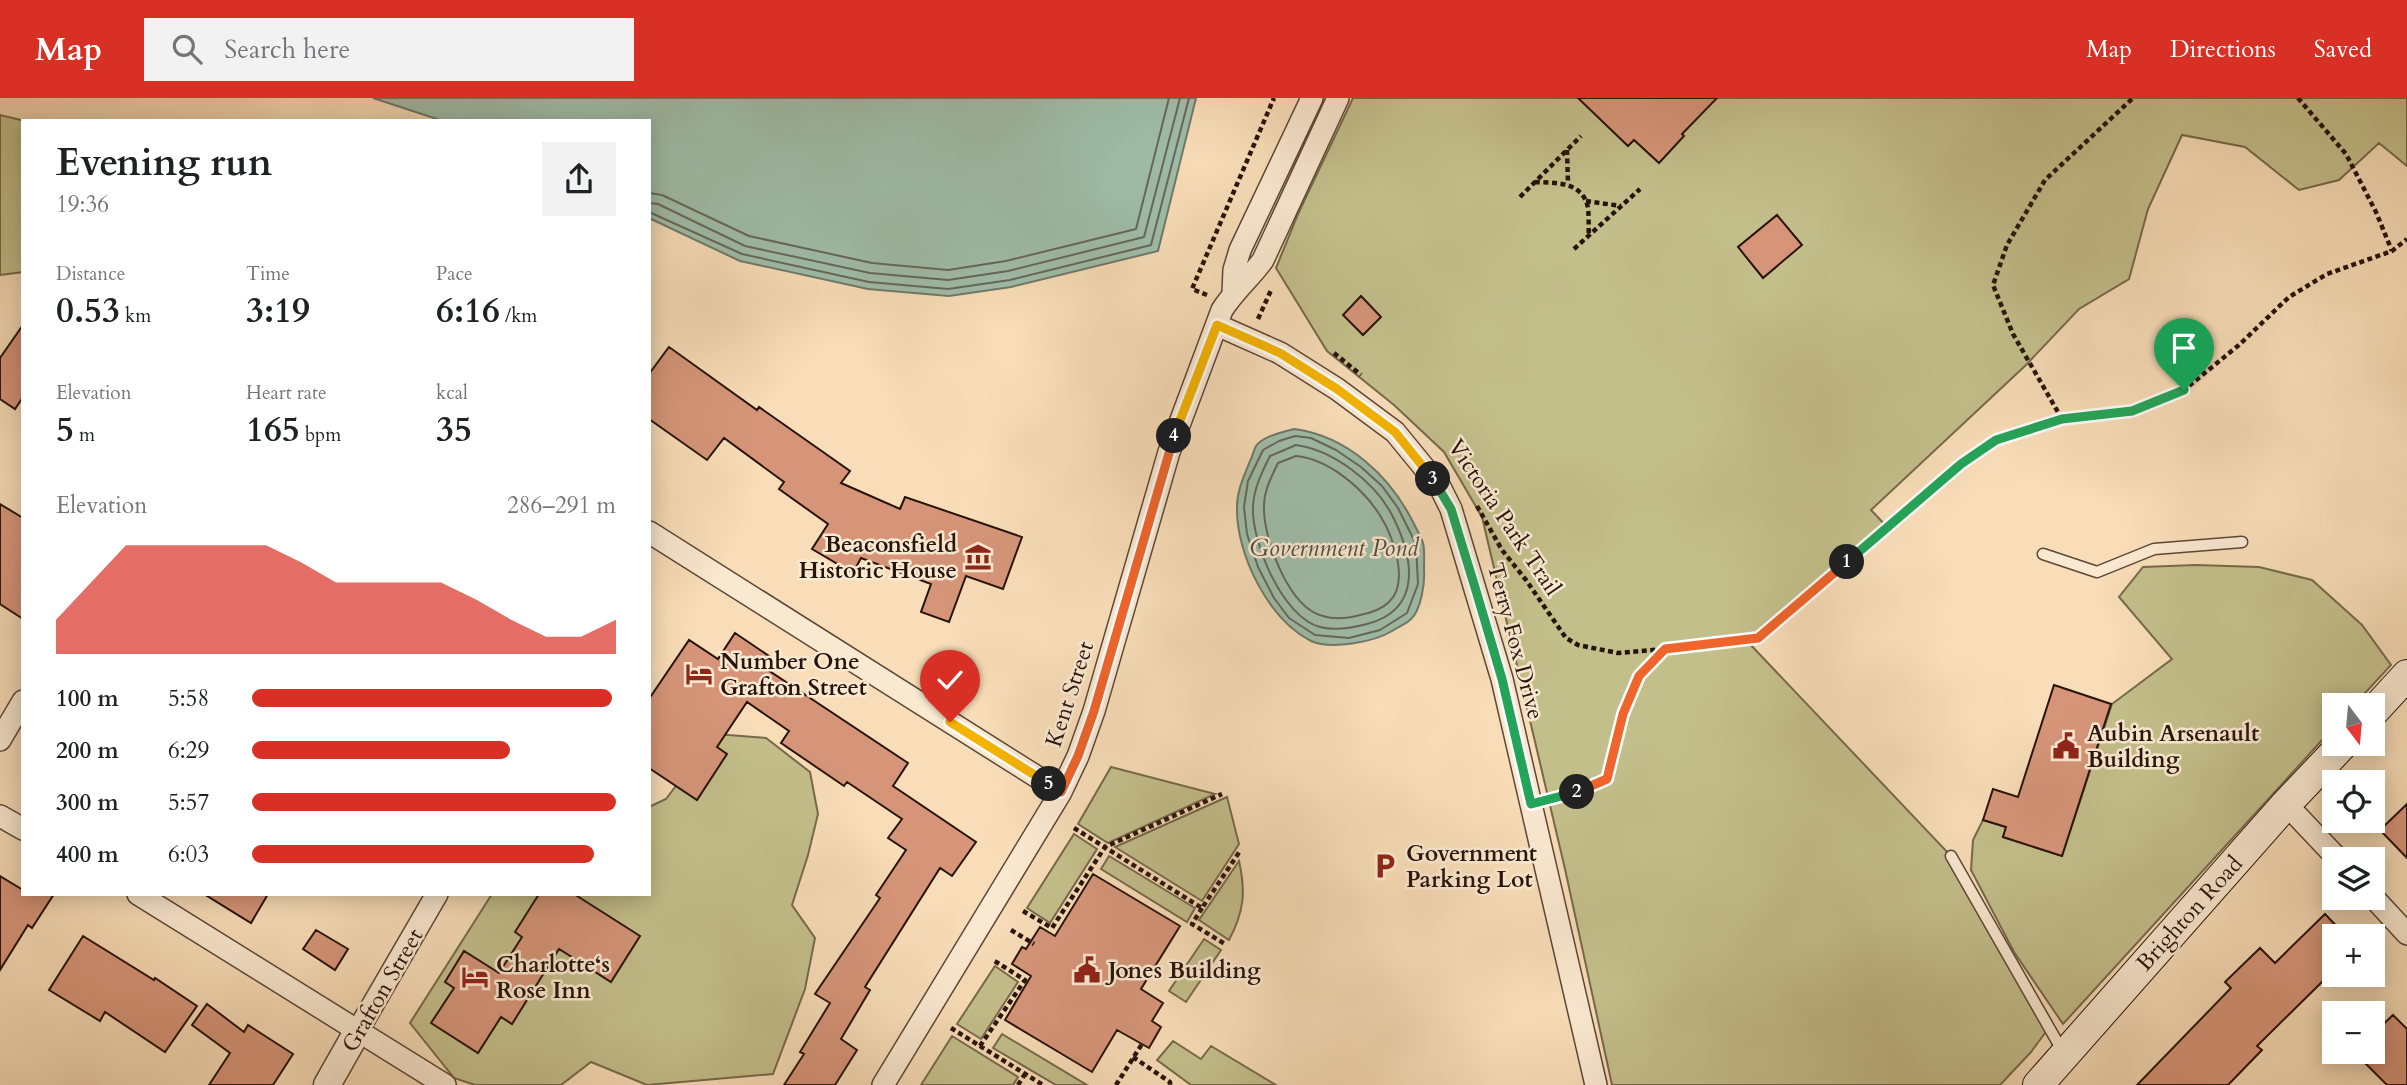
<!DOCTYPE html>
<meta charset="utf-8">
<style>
:root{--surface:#fff;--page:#f2f2f2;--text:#202124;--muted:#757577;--accent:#d93025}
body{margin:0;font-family:Cardo,serif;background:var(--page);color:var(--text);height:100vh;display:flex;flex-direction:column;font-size:26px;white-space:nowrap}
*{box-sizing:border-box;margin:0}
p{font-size:23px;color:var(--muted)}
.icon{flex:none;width:38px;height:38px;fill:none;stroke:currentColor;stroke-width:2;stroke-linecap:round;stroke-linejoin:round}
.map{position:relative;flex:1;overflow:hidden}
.side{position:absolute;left:21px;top:21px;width:630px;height:777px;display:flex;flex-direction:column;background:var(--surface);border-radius:0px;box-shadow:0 4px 18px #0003}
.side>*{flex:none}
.needle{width:46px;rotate:164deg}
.controls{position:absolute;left:2322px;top:595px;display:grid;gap:14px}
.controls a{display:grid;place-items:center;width:63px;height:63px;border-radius:0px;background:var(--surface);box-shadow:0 4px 18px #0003;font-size:35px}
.pin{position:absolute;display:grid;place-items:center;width:60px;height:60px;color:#fff;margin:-72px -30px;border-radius:50% 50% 50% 0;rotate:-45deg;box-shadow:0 0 7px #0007}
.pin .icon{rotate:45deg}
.km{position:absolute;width:35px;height:35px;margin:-18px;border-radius:50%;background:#222;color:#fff;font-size:19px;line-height:35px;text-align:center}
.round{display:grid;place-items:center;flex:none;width:74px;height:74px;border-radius:0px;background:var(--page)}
.head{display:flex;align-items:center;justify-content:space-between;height:119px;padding:0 35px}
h1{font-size:38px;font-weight:700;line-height:52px}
.figures{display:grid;grid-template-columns:repeat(3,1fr);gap:10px;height:119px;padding:7px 35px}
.figures div{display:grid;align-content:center}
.figures b{font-size:35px;font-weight:700}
.figures small{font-size:19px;font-weight:400}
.figures p{font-size:19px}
.chart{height:196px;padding:14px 35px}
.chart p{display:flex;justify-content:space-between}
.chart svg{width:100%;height:126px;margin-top:7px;fill:var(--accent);opacity:.7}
ul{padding:0 35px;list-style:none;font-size:23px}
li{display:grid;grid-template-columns:112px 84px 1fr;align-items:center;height:52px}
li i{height:18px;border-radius:9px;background:var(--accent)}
header{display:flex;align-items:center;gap:42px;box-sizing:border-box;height:98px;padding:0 35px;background:var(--accent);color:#fff}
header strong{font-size:33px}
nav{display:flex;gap:38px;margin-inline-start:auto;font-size:24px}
.search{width:490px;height:63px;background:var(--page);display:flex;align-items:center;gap:18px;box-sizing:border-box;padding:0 24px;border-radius:0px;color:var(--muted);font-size:26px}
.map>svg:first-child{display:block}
</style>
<header>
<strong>Map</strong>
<div class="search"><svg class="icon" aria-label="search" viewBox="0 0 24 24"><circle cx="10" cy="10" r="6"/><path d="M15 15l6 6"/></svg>Search here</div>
<nav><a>Map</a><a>Directions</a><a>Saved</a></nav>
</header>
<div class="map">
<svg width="2407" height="987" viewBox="0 0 2407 987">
<rect width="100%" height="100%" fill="#f8ddb8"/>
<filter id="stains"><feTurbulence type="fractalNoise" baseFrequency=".00286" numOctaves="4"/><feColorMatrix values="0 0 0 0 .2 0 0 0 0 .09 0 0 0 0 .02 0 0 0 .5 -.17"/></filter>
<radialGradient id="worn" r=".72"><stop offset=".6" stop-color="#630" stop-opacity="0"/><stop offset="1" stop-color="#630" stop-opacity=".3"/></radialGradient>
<!-- green -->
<path fill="#c3bf8b" stroke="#76694b" stroke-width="2" d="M 1353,0 L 2407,0 L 2407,68 L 2379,45 L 2339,82 L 2299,92 L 2245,49 L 2182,37 L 2148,111 L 2129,181 L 2079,211 L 2026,267 L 1871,412 L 1889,431 L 1748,544 L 1951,758 L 2048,931 L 2031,954 L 2000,987 L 1612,987 L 1565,771 L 1482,419 L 1444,354 L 1394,307 L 1327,253 L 1276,170 L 1298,116 Z
M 0,17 L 25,23 L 23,23 L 23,174 L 0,177 Z
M 2196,467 L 2259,469 L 2312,482 L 2362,527 L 2391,567 L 2354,607 L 2334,607 L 2334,629 L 2063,926 L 2014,854 L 1971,772 L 1973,742 L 1983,722 L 2006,729 L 2003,739 L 2062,758 L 2112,606 L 2172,561 L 2119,499 L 2143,469 Z
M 715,636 L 766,640 L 810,674 L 818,716 L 808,757 L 792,807 L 815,840 L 805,891 L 773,976 L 647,987 L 591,964 L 561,987 L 475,987 L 454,980 L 410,925 L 492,796 L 649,796 L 649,709 L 666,701 Z
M 1111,669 L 1215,696 L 1108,745 L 1078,726 Z
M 1227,699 L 1239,746 L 1202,803 L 1115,749 Z
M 1074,736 L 1097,751 L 1050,825 L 1027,810 Z
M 1109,758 L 1195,810 L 1187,824 L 1101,771 Z
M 1239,763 C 1246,794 1244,814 1229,842 L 1199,822 Z
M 1204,841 L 1221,852 L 1186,904 L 1169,893 Z
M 995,868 L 1018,884 L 981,941 L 957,926 Z
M 1002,936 L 1087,987 L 1056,987 L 993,950 Z
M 952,938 L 1018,979 L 1013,987 L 921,987 Z
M 1173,943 L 1201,961 L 1211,948 L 1276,987 L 1191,987 L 1157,962 Z"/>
<!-- water -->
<path fill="#9fbdaa" stroke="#6f796a" stroke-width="2" d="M 373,0 L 1196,0 L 1158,153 L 1011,189 L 949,198 L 868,191 L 740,163 L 649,120 L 649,23 L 443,23 Z
M 1294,331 C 1348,338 1391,379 1414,426 C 1417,432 1421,439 1423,445 C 1425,453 1424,463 1424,472 C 1425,485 1421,512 1411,521 C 1406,526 1398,529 1392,533 C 1374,544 1331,552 1311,543 C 1268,521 1236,456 1237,409 C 1237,392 1244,378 1250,363 C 1252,359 1254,352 1256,348 C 1263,338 1283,334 1294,331 Z"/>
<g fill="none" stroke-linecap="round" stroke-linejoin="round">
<!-- shore -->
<path stroke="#64685a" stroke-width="2" d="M 649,95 L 662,97 L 749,138 L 872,165 L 948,172 L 1006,163 L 1136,131 L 1169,0
M 649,105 L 658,106 L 745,148 L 870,175 L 948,182 L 1008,173 L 1144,139 L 1180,0
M 649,114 L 742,156 L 869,184 L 948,191 L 1010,182 L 1151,147 L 1189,0
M 1295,338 L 1311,340 L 1336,352 L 1361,369 L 1382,388 L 1398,410 L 1416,446 L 1418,486 L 1407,515 L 1380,532 L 1349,540 L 1315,537 L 1289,520 L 1274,500 L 1258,469 L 1247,436 L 1244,409 L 1248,383 L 1263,352 L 1279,343 Z
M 1296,347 C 1333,352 1375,384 1392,417 C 1413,458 1424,511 1367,526 C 1352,530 1335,533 1320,529 C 1282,519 1251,443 1253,408 C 1254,390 1262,374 1270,358 Z
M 1296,358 C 1329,361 1364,391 1381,419 C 1393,439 1410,484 1389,504 C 1382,511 1370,515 1360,517 C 1349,520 1335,522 1323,518 C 1289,510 1264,442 1264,411 C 1263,394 1271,380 1278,365 Z"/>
</g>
<!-- building -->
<path fill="#d69579" stroke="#28130b" stroke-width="2" d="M 1578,0 L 1717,0 L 1682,36 L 1684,38 L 1659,65 L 1634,42 L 1628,48 Z
M 1777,117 L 1802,147 L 1763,180 L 1738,149 Z
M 1361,198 L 1381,219 L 1363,237 L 1343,217 Z
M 23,227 L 23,299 L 15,311 L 0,301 L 0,260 Z
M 669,249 L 757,312 L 759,309 L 850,373 L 841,385 L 900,411 L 905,399 L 1022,439 L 1003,491 L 966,478 L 949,524 L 921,514 L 931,486 L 861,460 L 853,475 L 812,451 L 828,426 L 779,391 L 784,384 L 724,340 L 707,362 L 649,321 L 649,276 Z
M 0,406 L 23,420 L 23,521 L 0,506 Z
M 735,535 L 769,558 L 762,568 L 908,665 L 893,688 L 976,744 L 952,778 L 940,770 L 865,889 L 870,892 L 841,941 L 857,952 L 835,987 L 784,987 L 804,956 L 800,954 L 830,905 L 815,896 L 880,800 L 876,797 L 906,752 L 888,740 L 902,721 L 847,684 L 844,688 L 781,645 L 789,633 L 747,604 L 717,649 L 727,656 L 697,702 L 649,670 L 649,601 L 689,542 L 718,561 Z
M 2054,587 L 2111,606 L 2062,758 L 2003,739 L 2006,729 L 1983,722 L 1993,691 L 2018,699 Z
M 2407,706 L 2407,760 L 2380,732 Z
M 1093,776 L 1180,828 L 1141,891 L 1163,905 L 1152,923 L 1161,929 L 1149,950 L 1117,932 L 1092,974 L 1005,922 L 1031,878 L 1012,866 L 1022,849 L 1026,851 L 1040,829 L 1055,838 Z
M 0,778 L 23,792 L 23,796 L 54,796 L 32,830 L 28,827 L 0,872 Z
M 204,796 L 268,796 L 251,825 Z
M 539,796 L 574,796 L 640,838 L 611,884 L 559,851 L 512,926 L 501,919 L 478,955 L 431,925 L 454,890 L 445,884 L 464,853 L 499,875 L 522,839 L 515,834 Z
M 2325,816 L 2346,838 L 2334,838 L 2334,877 L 2347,877 L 2335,888 L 2327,879 L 2257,948 L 2262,952 L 2228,987 L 2137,987 L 2231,890 L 2225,884 L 2260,850 L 2275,865 Z
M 316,832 L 348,851 L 335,872 L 303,851 Z
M 83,838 L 154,882 L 155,880 L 197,908 L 165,954 L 105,914 L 100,923 L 49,892 Z
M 207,906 L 244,934 L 248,927 L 293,956 L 273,987 L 209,987 L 230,955 L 192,927 Z
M 2393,917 L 2407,931 L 2407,987 L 2387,987 L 2354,954 L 2373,954 L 2373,936 Z"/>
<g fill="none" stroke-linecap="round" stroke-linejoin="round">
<!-- service casing -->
<g stroke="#5c4636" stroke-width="13">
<path id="service" d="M 2043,456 L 2097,474 L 2154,451 L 2242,444
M 1951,758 L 2063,954"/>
</g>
<!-- minor casing -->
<g stroke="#5c4636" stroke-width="24">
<path id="minor" d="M 1233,195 L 1234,172 L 1240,152 L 1312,0
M 1217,227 L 1280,255 L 1337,291 L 1395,334 L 1440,389 L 1451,411 L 1502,581 L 1596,987
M 649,434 L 1061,694
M 0,642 L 23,603
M 2286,706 L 2338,761
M 0,718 L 23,731
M 138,796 L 445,987
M 2373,799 L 2407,836
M 357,934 L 437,796
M 883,987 L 1061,694 L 1078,658 L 1094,613 L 1169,354 L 1222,212 C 1234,193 1250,180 1263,162 L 1338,0"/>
</g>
<!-- tertiary casing -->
<g stroke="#5c4636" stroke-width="29">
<path id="tertiary" d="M 327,987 L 357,934"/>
</g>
<!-- secondary casing -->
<g stroke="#28130b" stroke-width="32">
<path id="secondary" d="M 2373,614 L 2407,577
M 2038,987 L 2286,706 L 2343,646"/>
</g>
<!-- path -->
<path stroke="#28130b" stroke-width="4.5" stroke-dasharray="5 3.5" stroke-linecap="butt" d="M 2298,0 L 2346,56 L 2376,114 L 2392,153
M 1567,52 L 1568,86
M 1535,84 C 1553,85 1577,83 1586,103 C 1590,112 1588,128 1589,138
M 1520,99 L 1581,38
M 1586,103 L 1621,108
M 1574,151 L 1640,91
M 1207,197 L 1192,191 L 1274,0
M 1258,221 L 1272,190
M 1334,255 L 1361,277
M 2062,321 L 2013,236 L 1993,187 L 2007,147 L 2045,82 L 2133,0
M 1477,408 L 1502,452 L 1526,482 L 1566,540 L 1578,547 L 1618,555 L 1665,551 L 1757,540 L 1961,366 L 1996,342 L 2062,321 L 2132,313 L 2184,292 L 2239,247 L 2289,199 L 2327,176 L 2392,153 L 2407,141
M 1550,701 L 1583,693 L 1607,681 L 1623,616 L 1639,578 L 1664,552
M 1074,730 L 1202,810 L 1240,753
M 1202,810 L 1192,826 L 1225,846
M 1023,813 L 1052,830 L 1105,749 L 1222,696
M 1011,832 L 1034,846
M 951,930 L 1043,987
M 980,948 L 1025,882 L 993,862
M 1133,959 L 1170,984 L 1170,987
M 1018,987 L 1025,976
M 1116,987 L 1142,946"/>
<!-- service -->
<use href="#service" stroke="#fae9d1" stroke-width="10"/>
<!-- minor -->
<use href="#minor" stroke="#fae9d1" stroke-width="21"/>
<!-- tertiary -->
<use href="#tertiary" stroke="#fae9d1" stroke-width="26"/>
<!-- secondary -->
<use href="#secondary" stroke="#fae9d1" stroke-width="30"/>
</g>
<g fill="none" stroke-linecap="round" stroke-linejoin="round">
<!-- split-1 casing -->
<g stroke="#fff" stroke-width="14">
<path id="split-1" d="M 1847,464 L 1961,366 L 1996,342 L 2062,321 L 2132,313 L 2184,292"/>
</g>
<!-- split-2 casing -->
<g stroke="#fff" stroke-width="14">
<path id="split-2" d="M 1577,694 L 1607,681 L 1623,616 L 1639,578 L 1665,551 L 1758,540 L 1847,464"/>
</g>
<!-- split-3 casing -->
<g stroke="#fff" stroke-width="14">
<path id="split-3" d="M 1433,381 L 1451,411 L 1477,496 L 1502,581 L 1531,706 L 1577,694"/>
</g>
<!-- split-4 casing -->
<g stroke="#fff" stroke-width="14">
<path id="split-4" d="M 1174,338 L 1217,227 L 1280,255 L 1337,291 L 1395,334 L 1433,381"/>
</g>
<!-- split-5 casing -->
<g stroke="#fff" stroke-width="14">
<path id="split-5" d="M 1049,686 L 1061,694 L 1078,658 L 1094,613 L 1174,338"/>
</g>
<!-- split-6 casing -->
<g stroke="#fff" stroke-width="14">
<path id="split-6" d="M 950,624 L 1049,686"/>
</g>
<!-- split-1 -->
<use href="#split-1" stroke="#22a559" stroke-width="9"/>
<!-- split-2 -->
<use href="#split-2" stroke="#f0652b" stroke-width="9"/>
<!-- split-3 -->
<use href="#split-3" stroke="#22a559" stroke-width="9"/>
<!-- split-4 -->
<use href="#split-4" stroke="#f5b400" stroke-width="9"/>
<!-- split-5 -->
<use href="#split-5" stroke="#f0652b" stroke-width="9"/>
<!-- split-6 -->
<use href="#split-6" stroke="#f5b400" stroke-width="9"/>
</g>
<!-- icons -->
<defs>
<g id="museum-bare" transform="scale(2.1)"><path d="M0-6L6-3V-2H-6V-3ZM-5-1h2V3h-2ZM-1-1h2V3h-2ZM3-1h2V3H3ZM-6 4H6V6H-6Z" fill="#8f2418" stroke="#fae9d1" stroke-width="2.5" paint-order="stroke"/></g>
<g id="hotel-bare" transform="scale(2.1)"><path d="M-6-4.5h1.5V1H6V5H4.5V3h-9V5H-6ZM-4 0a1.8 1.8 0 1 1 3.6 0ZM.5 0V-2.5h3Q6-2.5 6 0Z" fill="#8f2418" stroke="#fae9d1" stroke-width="2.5" paint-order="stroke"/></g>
<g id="civic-bare" transform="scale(2.1)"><path d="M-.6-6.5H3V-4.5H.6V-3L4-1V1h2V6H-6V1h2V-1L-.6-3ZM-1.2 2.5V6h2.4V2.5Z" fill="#8f2418" stroke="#fae9d1" stroke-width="2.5" paint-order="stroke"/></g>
<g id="parking-bare" transform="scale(2.1)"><path d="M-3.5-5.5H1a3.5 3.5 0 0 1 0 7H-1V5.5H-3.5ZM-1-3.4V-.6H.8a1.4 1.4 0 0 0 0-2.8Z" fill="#8f2418" stroke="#fae9d1" stroke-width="2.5" paint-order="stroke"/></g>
</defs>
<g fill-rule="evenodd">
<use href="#museum-bare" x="978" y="459"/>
<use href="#hotel-bare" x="699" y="576"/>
<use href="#civic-bare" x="2066" y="648"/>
<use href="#parking-bare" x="1385" y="768"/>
<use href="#civic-bare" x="1087" y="872"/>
<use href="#hotel-bare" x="475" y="879"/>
</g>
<g text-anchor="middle" stroke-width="5" stroke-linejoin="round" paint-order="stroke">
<!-- street labels -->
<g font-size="23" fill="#28130b" stroke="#fae9d1">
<text transform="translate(1505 419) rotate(56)" y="8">Victoria Park Trail</text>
<text transform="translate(1516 543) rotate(75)" y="8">Terry Fox Drive</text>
<text transform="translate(1069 596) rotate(-72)" y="8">Kent Street</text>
<text transform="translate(2189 815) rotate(-48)" y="8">Brighton Road</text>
<text transform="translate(382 892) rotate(-60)" y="8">Grafton Street</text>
</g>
<!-- poi labels -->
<g font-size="23" font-weight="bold" fill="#28130b" stroke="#fae9d1" text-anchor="start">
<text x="957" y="454" text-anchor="end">Beaconsfield<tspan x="957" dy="26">Historic House</tspan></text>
<text x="720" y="571">Number One<tspan x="720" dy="26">Grafton Street</tspan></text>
<text x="2087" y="643">Aubin Arsenault<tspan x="2087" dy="26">Building</tspan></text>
<text x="1406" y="763">Government<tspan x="1406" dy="26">Parking Lot</tspan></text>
<text x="496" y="874">Charlotte‘s<tspan x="496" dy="26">Rose Inn</tspan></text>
<text x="1108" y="880">Jones Building</text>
</g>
<!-- water labels -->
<g font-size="24" font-style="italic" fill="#524e43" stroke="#fae9d1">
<text x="1334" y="458">Government Pond</text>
</g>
</g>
<rect width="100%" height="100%" filter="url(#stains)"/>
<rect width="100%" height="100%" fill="url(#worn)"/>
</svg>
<div class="controls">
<a><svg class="needle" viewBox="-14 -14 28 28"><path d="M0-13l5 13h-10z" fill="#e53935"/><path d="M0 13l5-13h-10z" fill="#757577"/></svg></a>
<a><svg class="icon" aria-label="locate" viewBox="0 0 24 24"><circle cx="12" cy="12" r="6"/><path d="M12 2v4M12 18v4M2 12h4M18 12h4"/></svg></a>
<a><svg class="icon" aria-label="layers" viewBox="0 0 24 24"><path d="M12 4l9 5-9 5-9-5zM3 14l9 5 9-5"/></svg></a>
<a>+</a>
<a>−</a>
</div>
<div class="pin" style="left:2184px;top:292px;background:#1e9e55"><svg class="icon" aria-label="arrive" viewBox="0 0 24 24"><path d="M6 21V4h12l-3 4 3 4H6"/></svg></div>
<div class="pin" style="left:950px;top:624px;background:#d93025"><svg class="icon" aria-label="check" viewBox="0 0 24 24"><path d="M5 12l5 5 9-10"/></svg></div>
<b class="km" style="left:1847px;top:464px">1</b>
<b class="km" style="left:1577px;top:694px">2</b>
<b class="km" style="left:1433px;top:381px">3</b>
<b class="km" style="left:1174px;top:338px">4</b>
<b class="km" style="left:1049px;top:686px">5</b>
<section class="side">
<div class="head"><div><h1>Evening run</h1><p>19:36</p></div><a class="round"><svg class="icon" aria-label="share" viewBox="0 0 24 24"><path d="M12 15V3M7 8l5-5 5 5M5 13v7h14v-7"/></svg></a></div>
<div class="figures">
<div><p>Distance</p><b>0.53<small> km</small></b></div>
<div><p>Time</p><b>3:19</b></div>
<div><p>Pace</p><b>6:16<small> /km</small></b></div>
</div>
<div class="figures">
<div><p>Elevation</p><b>5<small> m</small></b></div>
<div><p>Heart rate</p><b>165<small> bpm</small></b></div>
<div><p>kcal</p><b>35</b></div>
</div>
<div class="chart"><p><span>Elevation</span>286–291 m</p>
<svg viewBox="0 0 160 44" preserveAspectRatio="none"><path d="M0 44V32L10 19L20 6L30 6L40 6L50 6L60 6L70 12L80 19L90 19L100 19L110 19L120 25L130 32L140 38L150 38L160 32V44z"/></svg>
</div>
<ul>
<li><b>100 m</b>5:58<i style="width:99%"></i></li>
<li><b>200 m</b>6:29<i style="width:71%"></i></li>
<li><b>300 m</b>5:57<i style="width:100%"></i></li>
<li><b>400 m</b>6:03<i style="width:94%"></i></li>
</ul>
</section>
</div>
